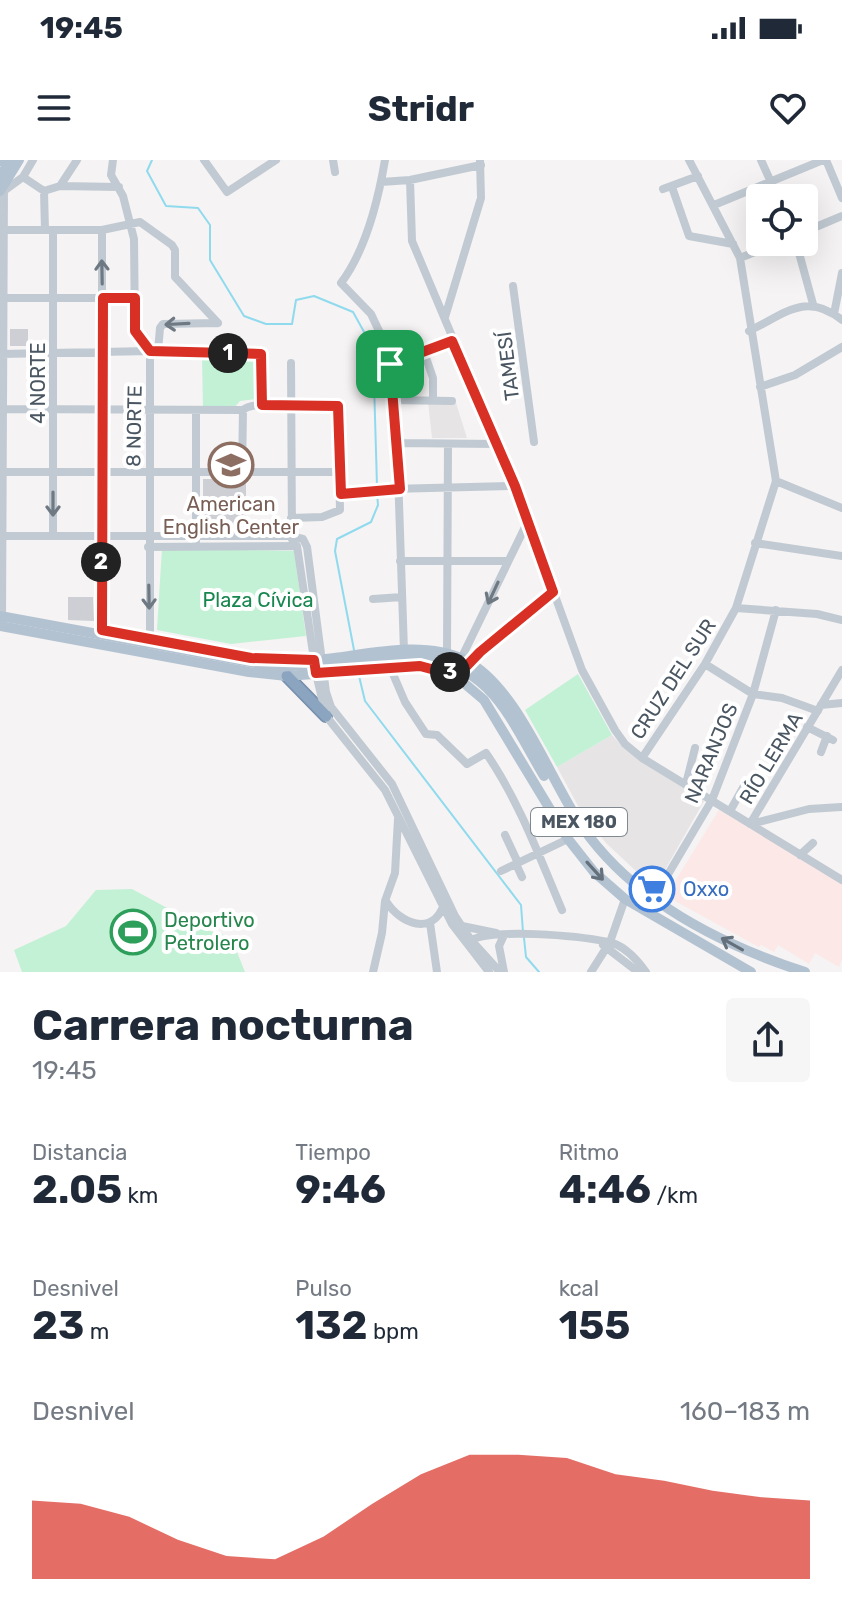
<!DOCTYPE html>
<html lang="es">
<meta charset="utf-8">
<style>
:root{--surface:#fff;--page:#f6f6f7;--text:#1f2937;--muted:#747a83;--accent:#d93025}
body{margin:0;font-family:Rubik,sans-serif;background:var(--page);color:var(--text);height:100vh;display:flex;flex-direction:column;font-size:30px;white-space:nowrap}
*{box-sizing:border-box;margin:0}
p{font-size:26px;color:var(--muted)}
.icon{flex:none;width:44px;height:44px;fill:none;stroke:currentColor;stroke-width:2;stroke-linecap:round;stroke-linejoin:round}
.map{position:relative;height:812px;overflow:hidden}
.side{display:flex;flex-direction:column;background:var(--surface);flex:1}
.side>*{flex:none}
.fabs{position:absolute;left:746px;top:24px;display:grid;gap:16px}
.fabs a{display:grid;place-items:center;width:72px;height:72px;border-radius:8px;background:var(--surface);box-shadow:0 8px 32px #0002;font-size:40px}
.pin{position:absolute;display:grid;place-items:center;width:68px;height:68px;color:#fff;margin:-34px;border-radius:16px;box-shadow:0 4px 12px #0006}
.km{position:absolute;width:40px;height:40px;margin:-20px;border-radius:50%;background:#222;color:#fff;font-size:22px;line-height:40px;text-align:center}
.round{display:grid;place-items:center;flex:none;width:84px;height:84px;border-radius:8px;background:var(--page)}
.headline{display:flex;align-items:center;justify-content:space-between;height:136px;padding:0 32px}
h1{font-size:44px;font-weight:700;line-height:60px}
.stats{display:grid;grid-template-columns:repeat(3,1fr);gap:12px;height:136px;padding:8px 32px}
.stats div{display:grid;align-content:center}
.stats b{font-size:40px;font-weight:700}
.stats small{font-size:22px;font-weight:400}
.stats p{font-size:22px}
.chart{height:224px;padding:16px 32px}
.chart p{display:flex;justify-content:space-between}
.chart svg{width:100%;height:144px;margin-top:8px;fill:var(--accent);opacity:.7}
.status{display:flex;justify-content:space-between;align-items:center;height:56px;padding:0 40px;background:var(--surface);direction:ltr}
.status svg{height:22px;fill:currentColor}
header{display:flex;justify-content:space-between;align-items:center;height:104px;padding:0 32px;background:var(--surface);font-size:36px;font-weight:700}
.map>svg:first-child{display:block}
</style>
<div class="status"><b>19:45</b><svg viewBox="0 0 49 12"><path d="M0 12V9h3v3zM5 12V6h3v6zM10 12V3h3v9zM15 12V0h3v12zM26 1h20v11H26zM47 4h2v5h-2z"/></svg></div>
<header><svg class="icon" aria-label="menu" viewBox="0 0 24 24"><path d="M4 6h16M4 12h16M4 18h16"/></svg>Stridr<svg class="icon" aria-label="heart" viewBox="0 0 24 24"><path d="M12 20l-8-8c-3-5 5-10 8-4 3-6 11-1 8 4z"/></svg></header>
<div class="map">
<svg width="842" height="812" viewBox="0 0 842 812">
<rect width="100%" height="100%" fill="#f5f3f3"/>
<!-- education -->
<path fill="#e6e4e5" d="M 428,242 L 456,243 L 467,278 L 432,278 Z
M 612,575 L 623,587 L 704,641 L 657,724 L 636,711 L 606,683 L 583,655 L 557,607 Z"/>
<!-- medical -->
<path fill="#fce8e6" d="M 719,650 L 842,721 L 842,798 L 839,807 L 815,793 L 809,804 L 778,785 L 774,792 L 761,785 L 759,787 L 666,736 Z"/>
<!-- green -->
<path fill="#c3f1d5" d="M 202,197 L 258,198 L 257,239 L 240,241 L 232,250 L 203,247 Z
M 162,388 L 294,391 L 306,476 L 231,484 L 157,470 Z
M 578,514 L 612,575 L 557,607 L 525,550 Z
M 132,729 L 184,757 L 182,763 L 231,777 L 245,812 L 22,812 L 14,790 L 66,766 L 96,730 Z"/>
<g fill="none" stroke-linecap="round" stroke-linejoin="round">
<!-- stream -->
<path stroke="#90daee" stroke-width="2" d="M 152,0 L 147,11 L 166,46 L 198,48 L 210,65 L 210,100 L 244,156 L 266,164 L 292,164 L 296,140 L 314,136 L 353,152 L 373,188 L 377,326
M 354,490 L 335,391 L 337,379 L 371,362 L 378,345 L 377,333
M 359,516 L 365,541 L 521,745 L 523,772
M 524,778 L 526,797 L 539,812"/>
</g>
<!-- building -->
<path fill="#cdcfd5" d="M 10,169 L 28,169 L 28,186 L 10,186 Z
M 203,319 L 246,319 L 246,367 L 223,367 L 223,363 L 203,362 Z
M 68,437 L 93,437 L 94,461 L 68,460 Z"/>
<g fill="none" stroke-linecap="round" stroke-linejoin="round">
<!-- highway casing -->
<g stroke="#7690ad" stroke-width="14">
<path id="highway" d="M 287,516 L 326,556"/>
</g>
<!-- minor -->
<path stroke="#c1cad2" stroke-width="8" d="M 113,0 L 111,15 L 123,36 L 134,79 L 135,171 L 150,191 L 150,470 L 144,488
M 204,0 L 227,32 L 276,0
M 333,0 L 335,12
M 385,0 C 378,41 366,90 341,123 L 371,154 L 388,190 L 397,283 L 404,491
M 689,0 L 740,98 L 776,321 L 842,348
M 761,0 L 778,38
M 826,0 L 842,38
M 23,17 L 44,31 L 60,26 L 119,27
M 410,20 L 412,81 L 515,326 L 582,510 L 615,570 L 625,584 L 642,598 L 842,720
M 381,22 L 410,20 L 481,5
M 60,26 L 77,0
M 672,27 L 689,76 L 733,84
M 663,29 L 698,16
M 44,31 L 45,70
M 1,33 L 23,17 L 33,0
M 714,45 L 823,0
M 1,70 L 102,70 L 140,62 L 172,85 L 175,90 L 175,117 L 218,163
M 53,70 L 53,376
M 102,70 L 102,470
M 804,72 L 842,56
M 796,82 L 813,144
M 740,98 L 780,82
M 513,126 L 534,282
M 1,138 L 135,138
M 834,154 L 842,113
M 445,157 L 481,38 L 480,0
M 749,171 C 785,154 806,131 842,160
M 158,191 L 160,168 L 163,164 L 218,163
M 424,192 L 433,218 L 433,240
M 1,194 L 150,191 L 261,194 L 262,245
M 291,203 L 292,379
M 390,204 L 452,181
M 760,227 L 795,215 L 842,187
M 391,240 L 452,241
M 0,249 L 243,250 C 255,239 319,246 338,246 L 340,350 L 322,357 L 291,358
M 397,283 L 496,284
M 1,312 L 339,312
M 242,312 L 243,250
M 341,334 L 390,329 L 515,326
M 0,376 L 291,376 L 303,379 L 307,387 L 326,532 L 331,547 L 392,624 L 455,756 L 471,780 L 500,812
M 196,381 L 196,251
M 755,383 L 842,396
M 148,387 L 297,386 L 316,513 L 326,556 L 385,630 L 452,764 L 489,812
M 400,401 L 508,401
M 373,439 L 402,437
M 736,448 L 817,454 L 842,460
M 2,462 L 4,23
M 447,494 L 448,284
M 459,503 L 527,363
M 705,504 L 753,534 L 782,538 L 818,551
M 465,506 L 553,432
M 390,507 L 405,542 L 426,574 L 437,575 L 467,604 L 486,593 C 519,641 539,696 562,750
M 821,545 L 842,543
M 807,567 L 833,580
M 821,592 L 827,576
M 642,598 L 705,504 L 736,448 L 776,321
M 686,624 L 695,588
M 730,651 L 744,626
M 750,664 L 842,510
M 751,664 L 809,649 L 841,647
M 505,675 L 518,703
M 800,695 L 813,683
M 516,704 L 522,717
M 501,711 L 568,679
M 654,738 L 712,640 L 753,534 L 776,450
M 386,741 C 400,764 433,777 444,744
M 430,763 L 437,812
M 462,766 L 496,773
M 467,782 C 490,767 580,776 608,782 C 623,784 638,801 646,812
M 603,785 L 638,812
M 373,812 L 382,773 L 385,741 L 395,713 L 398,659
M 504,812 L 499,786 L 504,775
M 591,812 L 610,782 L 625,739"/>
<!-- major -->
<path stroke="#b3c2d1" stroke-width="10" d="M 0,31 L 19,0
M 0,466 L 249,512 L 287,516 L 420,506 L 451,512 L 484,540 L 568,679 L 594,712 L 625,739 L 751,812
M 254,498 L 306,500
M 326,499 C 369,494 424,480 465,500 C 518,527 549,619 583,668 C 634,741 722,785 805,812"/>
<!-- highway -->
<use href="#highway" stroke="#8ba5c1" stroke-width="11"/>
<!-- major-bridge -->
<path stroke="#b3c2d1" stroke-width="10" d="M 0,1 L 0,0
M 0,17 L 10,0
M 0,456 L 277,507 L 415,497 C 491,503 509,557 544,616"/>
</g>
<!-- one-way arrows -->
<defs><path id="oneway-shaft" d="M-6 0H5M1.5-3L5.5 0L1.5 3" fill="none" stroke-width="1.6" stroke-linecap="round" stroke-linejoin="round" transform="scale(2)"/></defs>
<g stroke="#6e7983">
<use href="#oneway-shaft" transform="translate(102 112) rotate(-91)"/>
<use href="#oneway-shaft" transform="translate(177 164) rotate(177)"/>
<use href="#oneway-shaft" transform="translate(53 344) rotate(90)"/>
<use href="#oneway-shaft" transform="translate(493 433) rotate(115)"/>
<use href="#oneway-shaft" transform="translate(149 437) rotate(89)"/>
</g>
<g stroke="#64717d">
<use href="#oneway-shaft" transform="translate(595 711) rotate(48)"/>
<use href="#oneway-shaft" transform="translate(732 784) rotate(-151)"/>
</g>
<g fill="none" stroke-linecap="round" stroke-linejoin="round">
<!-- route casing -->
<g stroke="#fff" stroke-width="16">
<path id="route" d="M 103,138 L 135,138 L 135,171 L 150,191 L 261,194 L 262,245 L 338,246 L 341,334 L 400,329 L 390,204 L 452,181 L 515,326 L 553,432 L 480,492 L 457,516 L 420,506 L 316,513 L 314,500 L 251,498 L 102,470 Z"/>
</g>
<!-- route -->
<use href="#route" stroke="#d93025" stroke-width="10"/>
</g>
<!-- icons -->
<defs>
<g id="university-ring" transform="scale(2.3)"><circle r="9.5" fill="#fff" stroke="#8d6e63" stroke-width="1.5"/><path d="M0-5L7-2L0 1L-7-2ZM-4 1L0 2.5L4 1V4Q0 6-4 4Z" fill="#8d6e63"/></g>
<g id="supermarket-ring" transform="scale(2.3)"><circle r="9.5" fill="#fff" stroke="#3f7fe0" stroke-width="1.5"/><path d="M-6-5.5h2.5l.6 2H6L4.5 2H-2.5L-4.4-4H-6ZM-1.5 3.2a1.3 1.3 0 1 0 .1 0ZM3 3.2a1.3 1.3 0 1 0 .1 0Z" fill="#3f7fe0"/></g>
<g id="stadium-ring" transform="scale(2.3)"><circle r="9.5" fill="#fff" stroke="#2e9e5b" stroke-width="1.5"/><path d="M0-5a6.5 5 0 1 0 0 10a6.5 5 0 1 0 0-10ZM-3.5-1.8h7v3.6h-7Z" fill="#2e9e5b"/></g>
</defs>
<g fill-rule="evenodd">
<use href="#university-ring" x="231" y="305"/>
<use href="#supermarket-ring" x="652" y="729"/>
<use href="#stadium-ring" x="133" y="772"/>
</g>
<g text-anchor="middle" stroke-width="8" stroke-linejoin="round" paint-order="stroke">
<!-- shield labels -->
<rect fill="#fff" stroke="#808990" stroke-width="2" x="531" y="648" width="96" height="28" rx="6"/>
<g font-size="18" font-weight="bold" fill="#4a5661">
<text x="579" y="668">MEX 180</text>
</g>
<!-- street labels -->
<g font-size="20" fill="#4a5661" stroke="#fff">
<text transform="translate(508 206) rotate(-97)" y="7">TAMESÍ</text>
<text transform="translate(38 223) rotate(-90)" y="7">4 NORTE</text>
<text transform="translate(134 266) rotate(-89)" y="7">8 NORTE</text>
<text transform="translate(673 519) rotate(-57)" y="7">CRUZ DEL SUR</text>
<text transform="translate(711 593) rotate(-67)" y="7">NARANJOS</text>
<text transform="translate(771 598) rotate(-59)" y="7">RÍO LERMA</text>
</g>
<!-- education labels -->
<g font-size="20" fill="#785e54" stroke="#fff">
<text x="231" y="351">American<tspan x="231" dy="23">English Center</tspan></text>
</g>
<!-- park labels -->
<g font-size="20" fill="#17864f" stroke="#fff">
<text x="258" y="447">Plaza Cívica</text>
</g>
<!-- shop labels -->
<g font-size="20" fill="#366cbe" stroke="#fff" text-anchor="start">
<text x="683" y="736">Oxxo</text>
</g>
<!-- leisure labels -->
<g font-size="20" fill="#27864d" stroke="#fff" text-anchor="start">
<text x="164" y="767">Deportivo<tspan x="164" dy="23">Petrolero</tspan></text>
</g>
</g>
</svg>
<div class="fabs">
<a><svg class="icon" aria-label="locate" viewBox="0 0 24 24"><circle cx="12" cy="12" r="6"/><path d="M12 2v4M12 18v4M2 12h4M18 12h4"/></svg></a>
</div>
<div class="pin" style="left:390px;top:204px;background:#1e9e55"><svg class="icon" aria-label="arrive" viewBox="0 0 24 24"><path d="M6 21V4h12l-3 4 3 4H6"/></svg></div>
<b class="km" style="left:228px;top:193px">1</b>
<b class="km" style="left:101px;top:402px">2</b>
<b class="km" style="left:450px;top:512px">3</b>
</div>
<section class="side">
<div class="headline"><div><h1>Carrera nocturna</h1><p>19:45</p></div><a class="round"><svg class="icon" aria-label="share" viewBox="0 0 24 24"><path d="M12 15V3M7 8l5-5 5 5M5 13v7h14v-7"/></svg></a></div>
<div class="stats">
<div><p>Distancia</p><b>2.05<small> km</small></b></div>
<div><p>Tiempo</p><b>9:46</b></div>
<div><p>Ritmo</p><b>4:46<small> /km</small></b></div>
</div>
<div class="stats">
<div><p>Desnivel</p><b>23<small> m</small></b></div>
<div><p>Pulso</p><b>132<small> bpm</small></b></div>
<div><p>kcal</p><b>155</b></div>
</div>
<div class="chart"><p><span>Desnivel</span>160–183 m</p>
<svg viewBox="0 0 160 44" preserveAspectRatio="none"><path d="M0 44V20L10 21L20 25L30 32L40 37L50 38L60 31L70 21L80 12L90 6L100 6L110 7L120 12L130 14L140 17L150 19L160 20V44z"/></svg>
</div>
</section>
